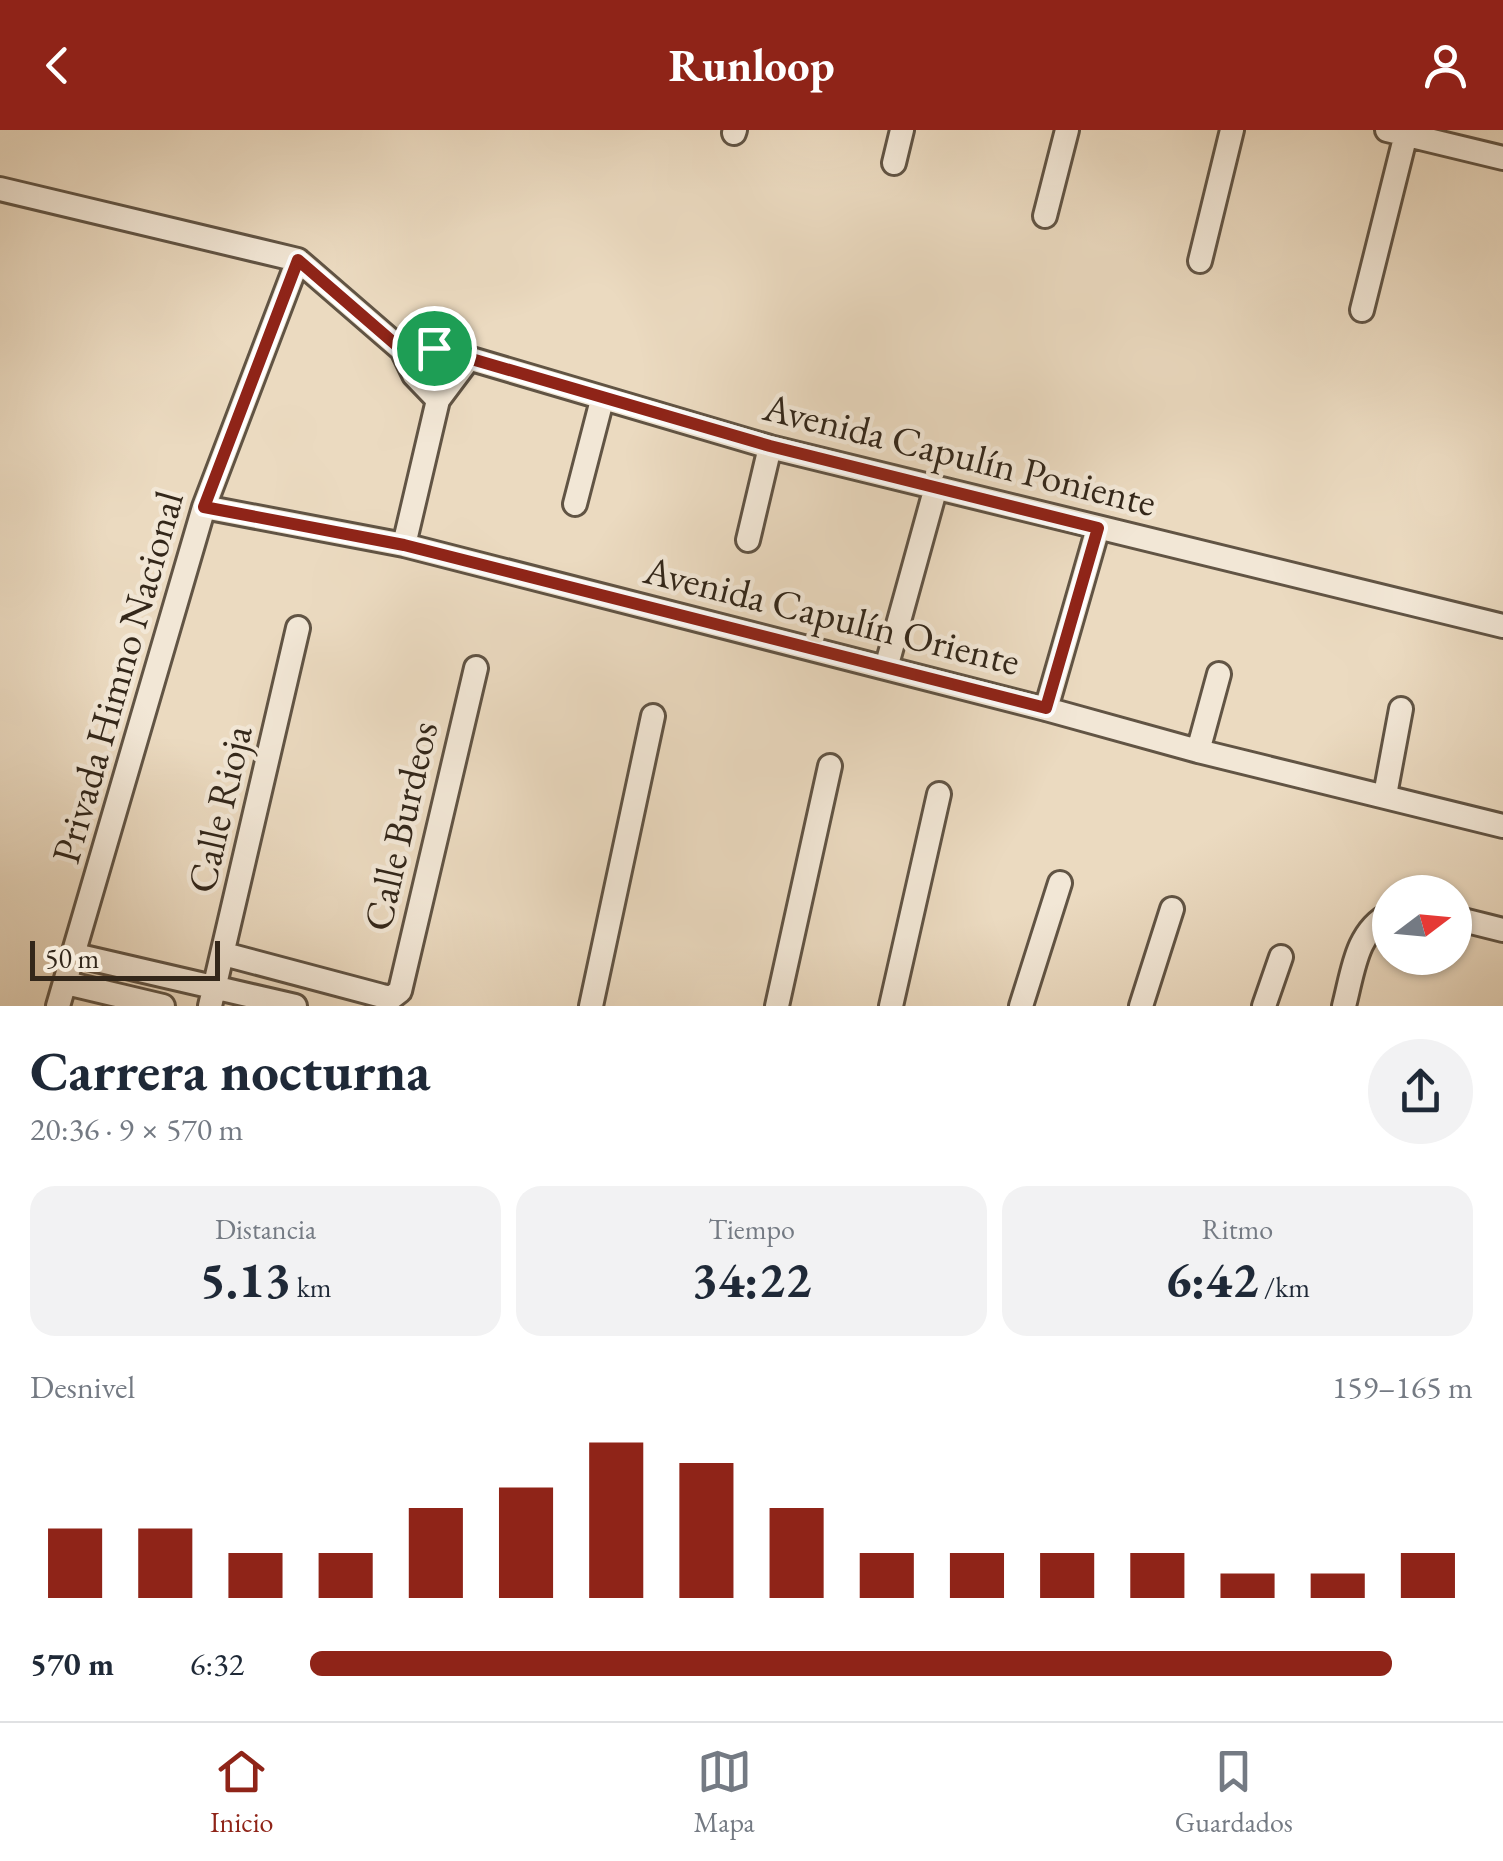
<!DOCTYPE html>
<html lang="es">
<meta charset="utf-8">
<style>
:root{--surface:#fff;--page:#f2f2f3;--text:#1f2937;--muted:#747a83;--line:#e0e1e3;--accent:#8f2418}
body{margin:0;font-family:"EB Garamond",serif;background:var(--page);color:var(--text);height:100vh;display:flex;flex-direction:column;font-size:38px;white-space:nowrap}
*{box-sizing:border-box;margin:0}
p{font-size:32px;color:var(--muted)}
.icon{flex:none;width:55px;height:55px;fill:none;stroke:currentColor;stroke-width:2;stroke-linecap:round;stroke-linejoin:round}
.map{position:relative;height:876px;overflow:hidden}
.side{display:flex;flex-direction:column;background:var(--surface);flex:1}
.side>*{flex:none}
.needle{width:65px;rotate:74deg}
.buttons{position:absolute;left:1372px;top:745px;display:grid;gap:20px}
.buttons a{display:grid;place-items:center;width:100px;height:100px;border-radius:50%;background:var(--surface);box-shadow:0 2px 8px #0004;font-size:50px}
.scale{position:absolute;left:30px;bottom:25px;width:190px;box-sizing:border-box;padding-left:10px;border:5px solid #33271a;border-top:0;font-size:28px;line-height:35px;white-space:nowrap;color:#33271a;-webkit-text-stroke:8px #f2e7d6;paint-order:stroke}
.pin{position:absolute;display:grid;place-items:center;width:85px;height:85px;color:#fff;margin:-42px;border:5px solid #fff;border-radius:50%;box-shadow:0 2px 10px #0007}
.round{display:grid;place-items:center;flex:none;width:105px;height:105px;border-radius:52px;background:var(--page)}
.overview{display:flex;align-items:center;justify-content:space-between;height:170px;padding:0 30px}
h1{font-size:55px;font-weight:700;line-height:75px}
.stats{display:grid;grid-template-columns:repeat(3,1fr);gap:15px;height:170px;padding:10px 30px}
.stats div{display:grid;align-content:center;border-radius:25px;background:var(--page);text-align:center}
.stats b{font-size:50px;font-weight:700}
.stats small{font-size:28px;font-weight:400}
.stats p{font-size:28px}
.chart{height:280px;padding:20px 30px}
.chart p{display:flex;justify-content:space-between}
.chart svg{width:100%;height:180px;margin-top:10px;stroke:var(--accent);stroke-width:6}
ul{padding:0 30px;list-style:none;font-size:32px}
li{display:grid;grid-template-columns:160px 120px 1fr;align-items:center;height:75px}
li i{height:25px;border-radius:12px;background:var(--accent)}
header{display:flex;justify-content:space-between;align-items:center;height:130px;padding:0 30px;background:var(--accent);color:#fff;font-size:45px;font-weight:700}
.tabs{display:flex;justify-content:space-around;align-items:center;height:140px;border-top:2px solid var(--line);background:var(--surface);font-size:28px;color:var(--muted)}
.tabs a{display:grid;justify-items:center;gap:5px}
.tabs .selected{color:var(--accent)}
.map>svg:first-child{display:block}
</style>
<header><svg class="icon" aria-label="back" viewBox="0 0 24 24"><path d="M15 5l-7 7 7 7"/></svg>Runloop<svg class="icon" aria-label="person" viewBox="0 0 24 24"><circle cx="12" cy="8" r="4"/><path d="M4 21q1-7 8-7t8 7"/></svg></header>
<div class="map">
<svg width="1503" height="876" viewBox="0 0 1503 876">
<rect width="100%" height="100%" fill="#ebdac0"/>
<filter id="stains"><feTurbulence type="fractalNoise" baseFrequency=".002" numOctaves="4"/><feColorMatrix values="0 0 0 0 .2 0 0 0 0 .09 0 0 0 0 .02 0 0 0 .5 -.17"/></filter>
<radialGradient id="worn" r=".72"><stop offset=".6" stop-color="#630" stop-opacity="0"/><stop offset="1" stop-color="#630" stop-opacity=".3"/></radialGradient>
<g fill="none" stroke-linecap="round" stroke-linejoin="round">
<!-- street casing -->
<g stroke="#615444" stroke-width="28">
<path id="street" d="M 1387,0 L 1503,28
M 734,3 L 735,0
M 894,33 L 902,0
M 0,59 L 298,130 L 402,220 L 414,245 L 438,270
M 1045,86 L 1067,0
M 1200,131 L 1232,0
M 1362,180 L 1407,0
M 402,220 L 434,218 L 770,317 L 1503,496
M 575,374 L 602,270
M 204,377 L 404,415 L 1046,579 L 1198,621 L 1503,696
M 748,410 L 770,317
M 404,415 L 438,270 L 468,230
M 886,538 L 936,357
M 1046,579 L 1098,398
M 1198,621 L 1219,544
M 1385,665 L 1401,579
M 1455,788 L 1503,800
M 224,824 L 382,866 L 391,868 L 400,861 L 476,538
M 75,825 L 295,876
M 66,853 L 163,876
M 58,876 L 204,377 L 298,130
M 210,876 L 298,498
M 591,876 L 653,586
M 777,876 L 830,636
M 891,876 L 939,664
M 1021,876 L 1060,753
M 1141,876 L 1172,779
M 1264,876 L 1281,827
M 1344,876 C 1353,842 1356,801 1390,784"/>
</g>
<!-- street -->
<use href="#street" stroke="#f2e7d6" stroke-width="22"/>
</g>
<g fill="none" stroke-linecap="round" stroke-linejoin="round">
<!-- route casing -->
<g stroke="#fff" stroke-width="20">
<path id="route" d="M 298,130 L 402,220 L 434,218 L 770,316 L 1098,398 L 1046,578 L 404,415 L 204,377 Z"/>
</g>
<!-- route -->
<use href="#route" stroke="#8f2418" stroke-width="12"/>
</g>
<g text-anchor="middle" stroke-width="9" stroke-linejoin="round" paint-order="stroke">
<!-- street labels -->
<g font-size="40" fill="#33271a" stroke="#f2e7d6">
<text transform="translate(960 324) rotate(14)" y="14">Avenida Capulín Poniente</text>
<text transform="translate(832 485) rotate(14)" y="14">Avenida Capulín Oriente</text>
<text transform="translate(117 547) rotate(-74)" y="14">Privada Himno Nacional</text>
<text transform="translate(219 679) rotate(-77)" y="14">Calle Rioja</text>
<text transform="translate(400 696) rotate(-77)" y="14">Calle Burdeos</text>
</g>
</g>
<rect width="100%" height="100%" filter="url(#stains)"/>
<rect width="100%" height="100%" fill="url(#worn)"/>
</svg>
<div class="buttons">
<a><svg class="needle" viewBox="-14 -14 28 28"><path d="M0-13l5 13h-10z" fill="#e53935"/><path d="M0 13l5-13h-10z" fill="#747a83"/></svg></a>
</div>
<div class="scale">50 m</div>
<div class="pin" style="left:434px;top:218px;background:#1e9e55"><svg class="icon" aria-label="arrive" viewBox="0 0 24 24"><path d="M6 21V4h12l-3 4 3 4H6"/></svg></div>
</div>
<section class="side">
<div class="overview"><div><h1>Carrera nocturna</h1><p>20:36 · 9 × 570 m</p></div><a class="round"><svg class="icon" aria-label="share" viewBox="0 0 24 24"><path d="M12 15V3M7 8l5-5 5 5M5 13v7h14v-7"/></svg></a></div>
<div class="stats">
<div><p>Distancia</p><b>5.13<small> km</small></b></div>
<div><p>Tiempo</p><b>34:22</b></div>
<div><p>Ritmo</p><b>6:42<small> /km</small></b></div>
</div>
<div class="chart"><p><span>Desnivel</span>159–165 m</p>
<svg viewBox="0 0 160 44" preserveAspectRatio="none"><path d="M5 44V27M15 44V27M25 44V33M35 44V33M45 44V22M55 44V17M65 44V6M75 44V11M85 44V22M95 44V33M105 44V33M115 44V33M125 44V33M135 44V38M145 44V38M155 44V33"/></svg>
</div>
<ul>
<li><b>570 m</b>6:32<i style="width:93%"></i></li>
</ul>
</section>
<nav class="tabs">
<a class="selected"><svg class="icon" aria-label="home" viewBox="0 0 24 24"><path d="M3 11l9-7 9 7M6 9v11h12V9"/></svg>Inicio</a>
<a><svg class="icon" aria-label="map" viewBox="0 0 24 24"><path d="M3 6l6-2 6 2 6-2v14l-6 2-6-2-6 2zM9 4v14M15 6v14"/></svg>Mapa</a>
<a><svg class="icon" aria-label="saved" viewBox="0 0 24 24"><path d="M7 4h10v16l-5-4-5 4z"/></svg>Guardados</a>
</nav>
